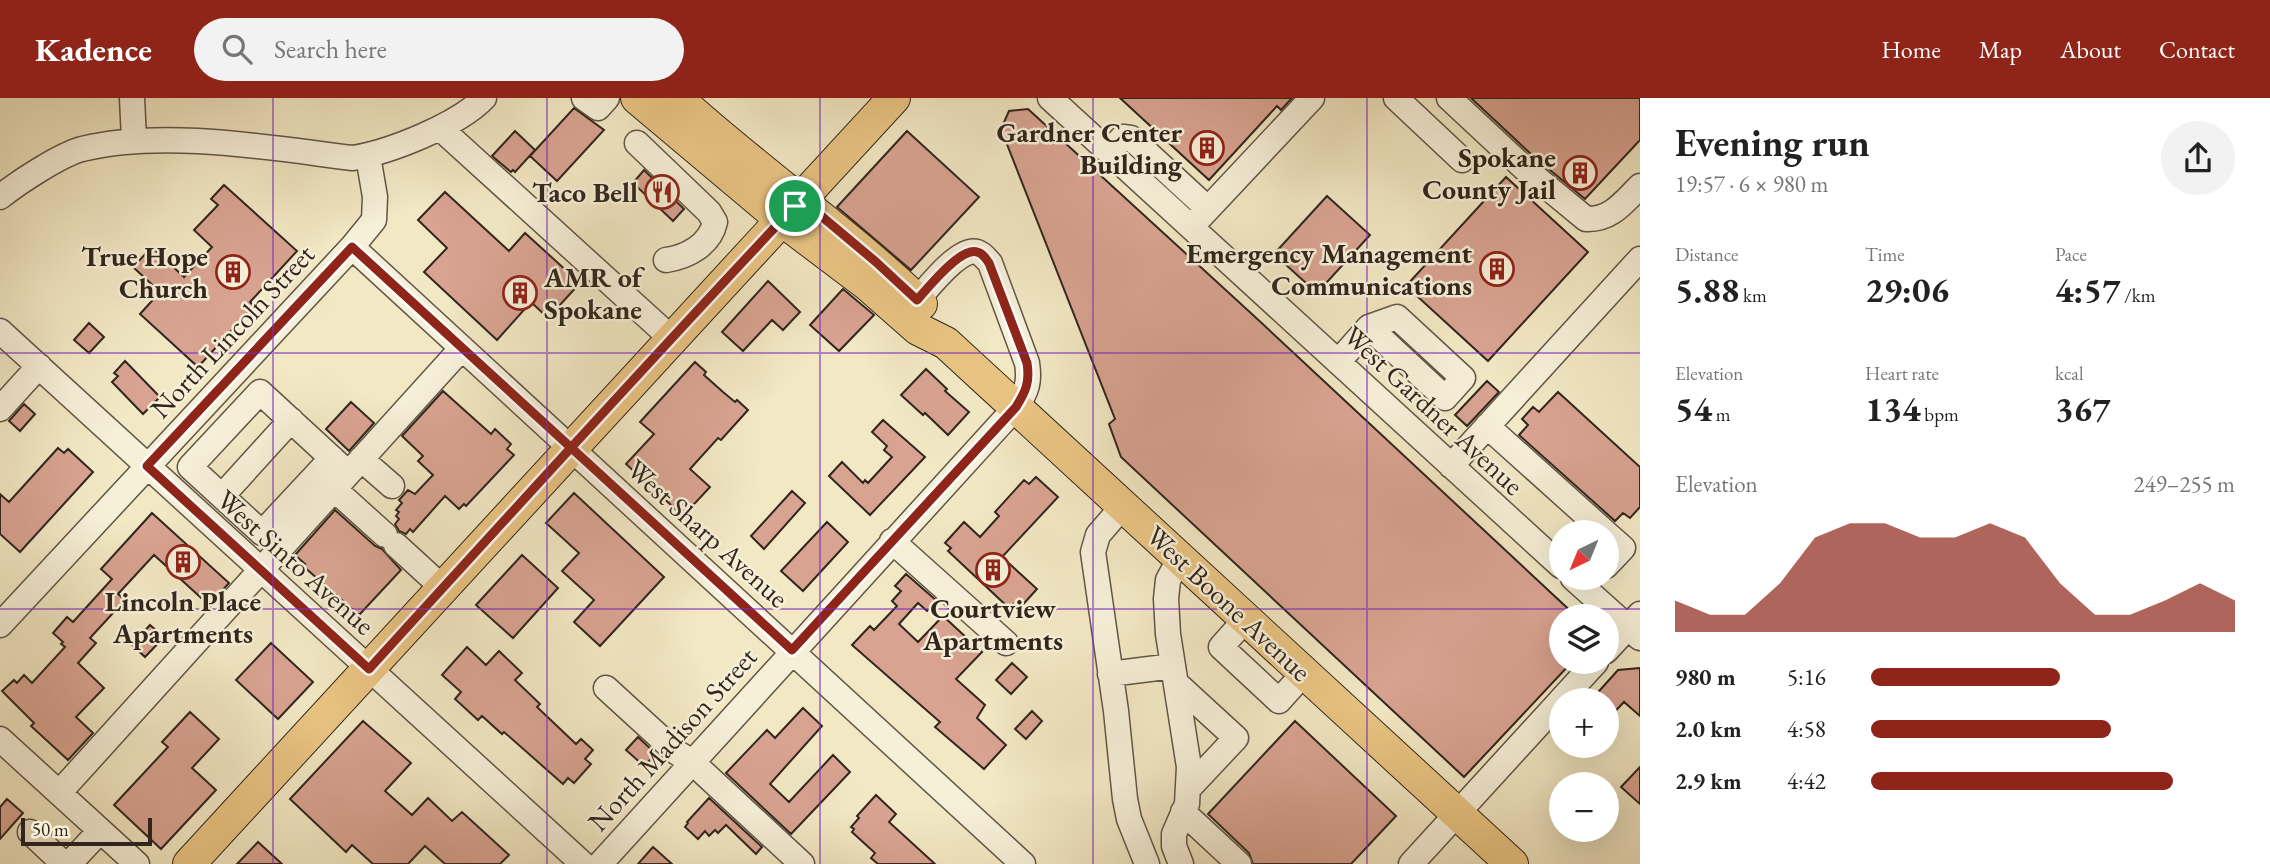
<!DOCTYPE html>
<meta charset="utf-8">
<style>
:root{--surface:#fff;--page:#f2f2f2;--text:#222;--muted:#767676;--accent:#8f2418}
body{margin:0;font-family:"EB Garamond",serif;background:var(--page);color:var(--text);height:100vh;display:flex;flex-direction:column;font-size:26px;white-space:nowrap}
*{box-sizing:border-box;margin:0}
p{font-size:23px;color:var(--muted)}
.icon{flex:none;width:38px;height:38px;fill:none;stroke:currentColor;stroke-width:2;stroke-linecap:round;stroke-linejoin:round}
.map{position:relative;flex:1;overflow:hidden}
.sheet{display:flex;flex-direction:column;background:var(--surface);width:630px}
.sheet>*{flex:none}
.needle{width:46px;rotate:223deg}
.buttons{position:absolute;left:1549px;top:422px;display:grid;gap:14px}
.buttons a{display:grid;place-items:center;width:70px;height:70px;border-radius:50%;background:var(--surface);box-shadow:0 7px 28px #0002;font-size:35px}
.scale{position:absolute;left:21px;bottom:18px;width:131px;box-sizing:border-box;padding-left:7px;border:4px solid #31261d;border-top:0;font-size:19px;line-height:24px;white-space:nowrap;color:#31261d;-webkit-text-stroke:5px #f7f0d9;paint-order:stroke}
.pin{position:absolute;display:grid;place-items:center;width:60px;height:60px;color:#fff;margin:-30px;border:4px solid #fff;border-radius:50%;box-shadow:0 2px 7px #0007}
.round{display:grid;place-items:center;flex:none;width:74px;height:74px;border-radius:37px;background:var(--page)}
.summary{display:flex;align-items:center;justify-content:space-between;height:119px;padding:0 35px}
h1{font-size:38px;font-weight:700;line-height:52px}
.figures{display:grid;grid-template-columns:repeat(3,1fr);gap:10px;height:119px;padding:7px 35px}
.figures div{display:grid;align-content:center}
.figures b{font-size:35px;font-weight:700}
.figures small{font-size:19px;font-weight:400}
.figures p{font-size:19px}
.chart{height:196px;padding:14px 35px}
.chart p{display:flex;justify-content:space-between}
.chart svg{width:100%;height:126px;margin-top:7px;fill:var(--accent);opacity:.7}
ul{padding:0 35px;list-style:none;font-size:23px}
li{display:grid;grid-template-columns:112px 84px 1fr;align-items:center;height:52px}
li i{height:18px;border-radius:9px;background:var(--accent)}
header{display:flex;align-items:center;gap:42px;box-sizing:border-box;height:98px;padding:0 35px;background:var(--accent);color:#fff}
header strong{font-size:33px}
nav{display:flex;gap:38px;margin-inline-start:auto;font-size:24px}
.search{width:490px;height:63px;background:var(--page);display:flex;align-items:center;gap:18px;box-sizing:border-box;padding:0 24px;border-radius:38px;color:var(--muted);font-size:26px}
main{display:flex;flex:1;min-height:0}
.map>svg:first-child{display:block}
</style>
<header>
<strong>Kadence</strong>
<div class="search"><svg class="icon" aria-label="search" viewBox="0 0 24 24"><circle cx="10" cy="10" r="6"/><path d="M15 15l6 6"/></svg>Search here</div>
<nav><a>Home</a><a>Map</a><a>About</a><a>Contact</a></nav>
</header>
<main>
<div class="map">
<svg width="1640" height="766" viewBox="0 0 1640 766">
<rect width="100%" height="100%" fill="#f2e8c4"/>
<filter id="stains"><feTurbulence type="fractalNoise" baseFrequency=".00286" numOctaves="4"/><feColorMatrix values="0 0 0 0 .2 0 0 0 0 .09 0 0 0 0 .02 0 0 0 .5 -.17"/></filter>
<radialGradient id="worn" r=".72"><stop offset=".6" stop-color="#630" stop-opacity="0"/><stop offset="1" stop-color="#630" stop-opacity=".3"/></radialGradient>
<!-- building -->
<path fill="#d8a391" stroke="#31261d" stroke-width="2" d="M 1120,0 L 1292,0 L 1281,12 L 1277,8 L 1209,82 Z
M 1471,0 L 1640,0 L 1640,42 L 1585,101 L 1533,58 Z
M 574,10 L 604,32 L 557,83 L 530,58 Z
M 1028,11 L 1253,217 L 1576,518 L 1561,518 L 1561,564 L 1572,564 L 1464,679 L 1121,359 L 1109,326 L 1115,321 L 1001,31 L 1009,13 Z
M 515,33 L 535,52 L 515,74 L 513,72 L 511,74 L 492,58 Z
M 907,33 L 979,99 L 911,172 L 837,109 Z
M 644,72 L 684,111 L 673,123 L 633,85 Z
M 1506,79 L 1588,154 L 1488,263 L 1406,188 Z
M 224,87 L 297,153 L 250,204 L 254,208 L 198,269 L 140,216 L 160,194 L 133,169 L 152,149 L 184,179 L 212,149 L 194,132 L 218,107 L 211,101 Z
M 445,94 L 509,153 L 525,135 L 580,185 L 548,220 L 531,204 L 497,242 L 424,174 L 447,150 L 418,122 Z
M 1327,98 L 1370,137 L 1317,195 L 1274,156 Z
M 768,183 L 800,214 L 783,232 L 772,222 L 743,253 L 722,234 Z
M 843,191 L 874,217 L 839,253 L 810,227 Z
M 89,225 L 104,239 L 89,255 L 74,242 Z
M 125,263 L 160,299 L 143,316 L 112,284 L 118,278 L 114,275 Z
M 695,264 L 706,274 L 704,277 L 723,294 L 735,304 L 737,302 L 748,312 L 721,342 L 718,340 L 690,371 L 710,389 L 683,418 L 626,366 L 654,336 L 640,324 Z
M 926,271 L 947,291 L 945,293 L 969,314 L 948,337 L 925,315 L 923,317 L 901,297 Z
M 1487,283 L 1499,294 L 1467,328 L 1455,317 Z
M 443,293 L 491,336 L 495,331 L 511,346 L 507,351 L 514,357 L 466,408 L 464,406 L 459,411 L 445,398 L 413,434 L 410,431 L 406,436 L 399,433 L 395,426 L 399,421 L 396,418 L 399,414 L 396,412 L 402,405 L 399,402 L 408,392 L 415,396 L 433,377 L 418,363 L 423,358 L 402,338 Z
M 1558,294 L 1640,369 L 1640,409 L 1630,420 L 1623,415 L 1615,423 L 1519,337 L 1528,327 L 1522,321 L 1533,309 L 1539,314 Z
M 351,304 L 374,325 L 349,353 L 326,331 Z
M 24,306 L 35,316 L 20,333 L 9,323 Z
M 883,322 L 925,359 L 870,417 L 829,378 L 842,364 L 863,385 L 865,382 L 868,385 L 892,359 L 884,352 L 887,348 L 872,334 Z
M 58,350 L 64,355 L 68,351 L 93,374 L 20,454 L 0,436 L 0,396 L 9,404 Z
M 1036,379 L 1058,399 L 1002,459 L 1037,491 L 1018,512 L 1013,506 L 1009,510 L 948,453 L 951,450 L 945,445 L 964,424 L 980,439 L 999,418 L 995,414 L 1024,382 L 1029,386 Z
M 792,393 L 805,405 L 764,451 L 751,438 Z
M 574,395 L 664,479 L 600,548 L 574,524 L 594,502 L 562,473 L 579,455 L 546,425 Z
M 335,412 L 375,448 L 382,451 L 401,472 L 359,517 L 303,468 L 305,466 L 295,457 Z
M 152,415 L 229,485 L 209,507 L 154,457 L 118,496 L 125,502 L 90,540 L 96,545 L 78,565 L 104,590 L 76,619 L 93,635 L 68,662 L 31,628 L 34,625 L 2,593 L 14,582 L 17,585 L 24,577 L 32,585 L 65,549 L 61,546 L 63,544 L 53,535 L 67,519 L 73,524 L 112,481 L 101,471 Z
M 827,424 L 848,444 L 803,493 L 781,473 Z
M 522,457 L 558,490 L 513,540 L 476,507 Z
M 906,476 L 937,503 L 927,513 L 918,505 L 899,526 L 918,544 L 943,518 L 982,554 L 956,581 L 985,607 L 977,620 L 1006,647 L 984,671 L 935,629 L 940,624 L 852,547 L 870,528 L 874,532 L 897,508 L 892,503 L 901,493 L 895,488 Z
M 150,527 L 164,539 L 145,559 L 132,547 Z
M 271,545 L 313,584 L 278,621 L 236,582 Z
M 467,549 L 486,567 L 499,553 L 522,575 L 515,582 L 540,606 L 537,609 L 576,646 L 581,641 L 593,652 L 585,661 L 591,666 L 574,685 L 568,680 L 563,686 L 504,634 L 502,636 L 482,618 L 478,622 L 455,601 L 461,594 L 442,577 Z
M 1012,565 L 1027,579 L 1011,596 L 996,582 Z
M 1640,570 L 1640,618 L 1624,604 L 1606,623 L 1606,602 L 1591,602 L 1618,572 Z
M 803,610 L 822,628 L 770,686 L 789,704 L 833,657 L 850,674 L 791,736 L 726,675 L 767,632 L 775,640 Z
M 1032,613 L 1042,623 L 1026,641 L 1015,631 Z
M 190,614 L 219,641 L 192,670 L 216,692 L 161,751 L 114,707 L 168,649 L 162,644 Z
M 363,623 L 411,665 L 385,693 L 412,717 L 428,700 L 452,723 L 462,714 L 509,757 L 500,766 L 445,766 L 425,748 L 408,766 L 373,766 L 352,747 L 346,754 L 290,701 Z
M 1295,623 L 1396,718 L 1351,766 L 1253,766 L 1249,755 L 1208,716 Z
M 638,639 L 656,656 L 644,668 L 626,652 Z
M 1640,669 L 1640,706 L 1621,689 Z
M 876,697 L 896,716 L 889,724 L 935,766 L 878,766 L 871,760 L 875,755 L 852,734 L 854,731 L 851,729 L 859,720 L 857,718 Z
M 709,700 L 762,749 L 756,756 L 726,727 L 718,735 L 715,732 L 709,738 L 705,733 L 698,741 L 685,729 L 688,725 L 687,724 Z
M 7,701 L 23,715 L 0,741 L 0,709 Z
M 258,744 L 282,766 L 237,766 Z
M 653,749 L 672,766 L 638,766 Z"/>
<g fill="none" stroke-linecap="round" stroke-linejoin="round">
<!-- minor casing -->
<g stroke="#615647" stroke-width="27">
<path id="minor" d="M 132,0 L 134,42
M 584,0 L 598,10 L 607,0
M 1050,0 L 1561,468
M 1396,0 L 1462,62
M 1449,0 L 1523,69 L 1586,121 C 1611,122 1623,105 1640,88
M 440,30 L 671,240
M 637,45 L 709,114 L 715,124 C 710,147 687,159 666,162
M 1109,54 L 1123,39 L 1131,40 L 1208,111
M 0,99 C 19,84 60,57 82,51 C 163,31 271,50 353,60 C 390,54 458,27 484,0
M 1191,129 L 1312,0
M 352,149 L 1023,766
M 0,233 L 583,766
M 1338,264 L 1369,229 L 1445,300 L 1463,280 L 1397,219 L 1369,229
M 0,311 L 39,268
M 1487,328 L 1605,434
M 332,360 L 262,435 L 190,369 L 260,294 C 289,321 319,348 348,375
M 361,361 L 392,388
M 1451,368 L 1640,161
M 334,391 L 385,437
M 222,398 L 291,322
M 1123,408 L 1098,437 L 1093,454 L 1116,613 L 1125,701 L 1129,721 L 1147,766
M 1606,435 L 1623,450 L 1606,468
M 892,443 L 1006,545
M 396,447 L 443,490
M 1180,460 L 1168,482 L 1166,501 L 1168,536 L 1189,669 L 1187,706 L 1174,736 L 1174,748 L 1181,766
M 1573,480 L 1640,540
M 1246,521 L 1221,549 L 1279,603 L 1304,575
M 0,527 L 352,149 L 374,122 L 375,99 L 368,58
M 1606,553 L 1640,516
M 1110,576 L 1173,568
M 1176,585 L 1236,640 L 1189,690
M 606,590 L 676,654 L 692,664 L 802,766
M 1561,602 L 1596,564
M 0,641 L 137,766
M 59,695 L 462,250
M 1183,714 L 1239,766
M 30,734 L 64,766
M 69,766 L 100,733
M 600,766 L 1016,309 C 1027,293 1030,284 1027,265 L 990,165 C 986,161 983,156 977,154 C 960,148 928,190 917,202
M 1411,766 L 1561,602"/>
</g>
<!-- major casing -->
<g stroke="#31261d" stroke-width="34">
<path id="major" d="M 637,0 L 782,122 L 868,187 L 918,231 L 946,245 L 1512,766
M 677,0 C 756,72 844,132 921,206
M 189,766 L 894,0"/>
</g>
<!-- minor -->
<use href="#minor" stroke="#f7f0d9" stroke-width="24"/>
<!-- major -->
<use href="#major" stroke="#e9c482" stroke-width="32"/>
</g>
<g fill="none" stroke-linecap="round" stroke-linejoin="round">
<!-- route casing -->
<g stroke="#fff" stroke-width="14">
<path id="route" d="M 795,108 C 651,261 510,416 369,571 L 147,368 L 352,149 L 792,552 L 1016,309 C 1026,293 1030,284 1027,265 L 989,165 C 986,161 983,155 977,154 C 960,149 928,190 917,202 L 876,164 L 801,101 L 795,108"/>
</g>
<!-- route -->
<use href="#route" stroke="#8f2418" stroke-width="9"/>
</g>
<!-- grid -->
<path fill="none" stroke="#7b2cbf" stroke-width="2" stroke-opacity="0.55" d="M 273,0 L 273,766M 547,0 L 547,766M 820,0 L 820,766M 1093,0 L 1093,766M 1367,0 L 1367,766M 0,255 L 1640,255M 0,511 L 1640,511"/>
<!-- icons -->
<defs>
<g id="building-ring" transform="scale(1.75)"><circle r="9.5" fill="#f7f0d9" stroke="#8f2418" stroke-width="1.5"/><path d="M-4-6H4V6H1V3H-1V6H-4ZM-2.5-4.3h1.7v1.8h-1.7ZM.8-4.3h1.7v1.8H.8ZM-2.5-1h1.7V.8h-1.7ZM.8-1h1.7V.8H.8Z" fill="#8f2418"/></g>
<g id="restaurant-ring" transform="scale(1.75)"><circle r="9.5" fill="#f7f0d9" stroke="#8f2418" stroke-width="1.5"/><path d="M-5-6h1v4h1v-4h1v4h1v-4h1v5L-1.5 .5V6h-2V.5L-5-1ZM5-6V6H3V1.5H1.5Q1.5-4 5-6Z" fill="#8f2418"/></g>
</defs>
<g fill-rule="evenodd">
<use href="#building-ring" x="1207" y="50"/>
<use href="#building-ring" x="1580" y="75"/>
<use href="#restaurant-ring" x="662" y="94"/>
<use href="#building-ring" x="1497" y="171"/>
<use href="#building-ring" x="233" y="174"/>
<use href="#building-ring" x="520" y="195"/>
<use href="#building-ring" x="183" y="464"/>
<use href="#building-ring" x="993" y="472"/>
</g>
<g text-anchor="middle" stroke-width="5" stroke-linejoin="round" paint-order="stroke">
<!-- poi labels -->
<g font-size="28" font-weight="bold" fill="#31261d" stroke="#f7f0d9" text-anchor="end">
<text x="1182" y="44">Gardner Center<tspan x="1182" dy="32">Building</tspan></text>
<text x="1556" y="69">Spokane<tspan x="1556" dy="32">County Jail</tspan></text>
<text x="638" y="104">Taco Bell</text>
<text x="1472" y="165">Emergency Management<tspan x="1472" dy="32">Communications</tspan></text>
<text x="208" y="168">True Hope<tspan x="208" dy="32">Church</tspan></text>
<text x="544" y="189" text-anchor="start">AMR of<tspan x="544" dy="32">Spokane</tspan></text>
<text x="183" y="513" text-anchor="middle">Lincoln Place<tspan x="183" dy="32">Apartments</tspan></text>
<text x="993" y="520" text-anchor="middle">Courtview<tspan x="993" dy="32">Apartments</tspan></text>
</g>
<!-- street labels -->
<g font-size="28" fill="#31261d" stroke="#f7f0d9">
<text transform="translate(232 233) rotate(-47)" y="10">North Lincoln Street</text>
<text transform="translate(1434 312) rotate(43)" y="10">West Gardner Avenue</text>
<text transform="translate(708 435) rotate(42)" y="10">West Sharp Avenue</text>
<text transform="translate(296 464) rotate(42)" y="10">West Sinto Avenue</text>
<text transform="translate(1229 505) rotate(43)" y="10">West Boone Avenue</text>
<text transform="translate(672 641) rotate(-48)" y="10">North Madison Street</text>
</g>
</g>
<rect width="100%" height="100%" filter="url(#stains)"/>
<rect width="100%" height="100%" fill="url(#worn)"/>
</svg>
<div class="buttons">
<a><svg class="needle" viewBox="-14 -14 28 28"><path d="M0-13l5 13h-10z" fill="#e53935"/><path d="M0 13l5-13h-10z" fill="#767676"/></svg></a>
<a><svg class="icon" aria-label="layers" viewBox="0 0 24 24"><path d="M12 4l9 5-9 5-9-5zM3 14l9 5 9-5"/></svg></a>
<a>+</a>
<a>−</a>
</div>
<div class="scale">50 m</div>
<div class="pin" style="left:795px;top:108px;background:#1e9e55"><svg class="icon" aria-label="arrive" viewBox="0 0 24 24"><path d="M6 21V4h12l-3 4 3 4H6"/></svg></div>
</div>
<section class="sheet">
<div class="summary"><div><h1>Evening run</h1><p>19:57 · 6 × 980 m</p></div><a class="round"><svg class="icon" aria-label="share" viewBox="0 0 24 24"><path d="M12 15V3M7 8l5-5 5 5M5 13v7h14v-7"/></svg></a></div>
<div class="figures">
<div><p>Distance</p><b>5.88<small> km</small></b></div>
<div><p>Time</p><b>29:06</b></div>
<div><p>Pace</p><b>4:57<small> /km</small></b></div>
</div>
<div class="figures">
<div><p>Elevation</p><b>54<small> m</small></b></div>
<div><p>Heart rate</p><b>134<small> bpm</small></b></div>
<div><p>kcal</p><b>367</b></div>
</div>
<div class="chart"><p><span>Elevation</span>249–255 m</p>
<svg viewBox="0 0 160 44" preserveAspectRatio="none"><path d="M0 44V33L10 38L20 38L30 27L40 11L50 6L60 6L70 11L80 11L90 6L100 11L110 27L120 38L130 38L140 33L150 27L160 33V44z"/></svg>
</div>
<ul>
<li><b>980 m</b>5:16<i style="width:52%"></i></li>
<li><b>2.0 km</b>4:58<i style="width:66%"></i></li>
<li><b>2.9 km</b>4:42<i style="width:83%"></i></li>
</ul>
</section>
</main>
